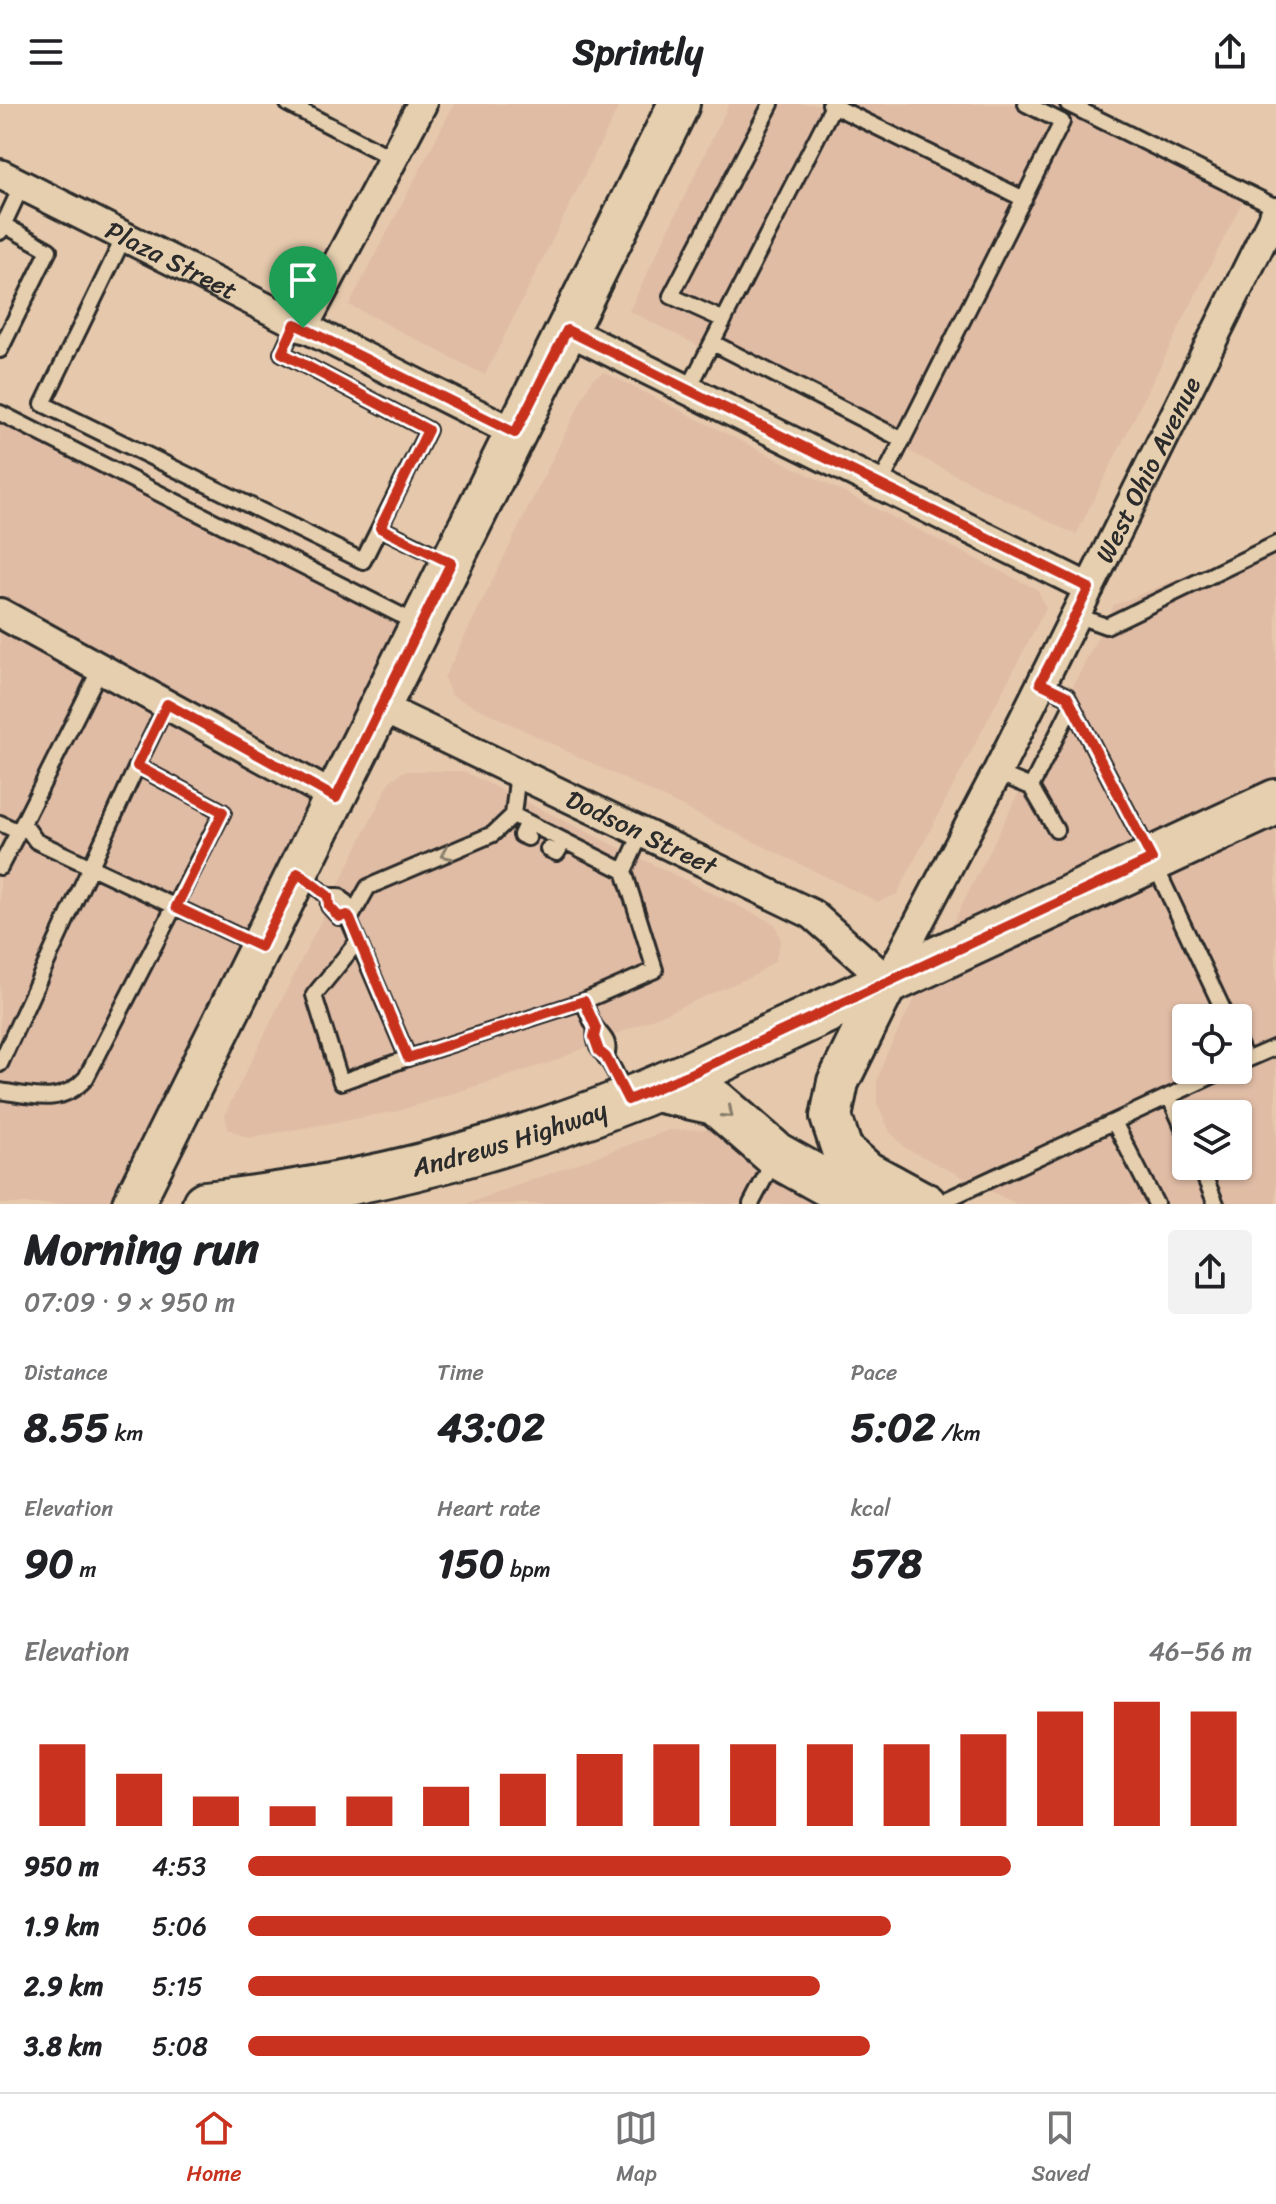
<!DOCTYPE html>
<meta charset="utf-8">
<style>
:root{--surface:#fff;--page:#f2f2f2;--text:#202124;--muted:#757577;--line:#e0e0e0;--accent:#c8321e}
body{margin:0;font-family:Sriracha,sans-serif;background:var(--page);color:var(--text);height:100vh;display:flex;flex-direction:column;font-size:30px;white-space:nowrap}
*{box-sizing:border-box;margin:0}
p{font-size:26px;color:var(--muted)}
.icon{flex:none;width:44px;height:44px;fill:none;stroke:currentColor;stroke-width:2;stroke-linecap:round;stroke-linejoin:round}
.map{position:relative;height:1100px;overflow:hidden}
.details{display:flex;flex-direction:column;background:var(--surface);flex:1}
.details>*{flex:none}
.fabs{position:absolute;left:1172px;top:900px;display:grid;gap:16px}
.fabs a{display:grid;place-items:center;width:80px;height:80px;border-radius:8px;background:var(--surface);box-shadow:0 2px 6px #0004;font-size:40px}
.pin{position:absolute;display:grid;place-items:center;width:68px;height:68px;color:#fff;margin:-82px -34px;border-radius:50% 50% 50% 0;rotate:-45deg;box-shadow:0 0 8px #0007}
.pin .icon{rotate:45deg}
.round{display:grid;place-items:center;flex:none;width:84px;height:84px;border-radius:8px;background:var(--page)}
.summary{display:flex;align-items:center;justify-content:space-between;height:136px;padding:0 24px}
h1{font-size:44px;font-weight:700;line-height:60px}
.figures{display:grid;grid-template-columns:repeat(3,1fr);gap:12px;height:136px;padding:8px 24px}
.figures div{display:grid;align-content:center}
.figures b{font-size:40px;font-weight:700}
.figures small{font-size:22px;font-weight:400}
.figures p{font-size:22px}
.chart{height:224px;padding:16px 24px}
.chart p{display:flex;justify-content:space-between}
.chart svg{width:100%;height:144px;margin-top:8px;stroke:var(--accent);stroke-width:6}
ul{padding:0 24px;list-style:none;font-size:26px}
li{display:grid;grid-template-columns:128px 96px 1fr;align-items:center;height:60px}
li i{height:20px;border-radius:10px;background:var(--accent)}
header{display:flex;justify-content:space-between;align-items:center;height:104px;padding:0 24px;background:var(--surface);font-size:36px;font-weight:700}
.dock{display:flex;justify-content:space-around;align-items:center;height:112px;border-top:2px solid var(--line);background:var(--surface);font-size:22px;color:var(--muted)}
.dock a{display:grid;justify-items:center;gap:4px}
.dock .selected{color:var(--accent)}
.map>svg:first-child{display:block}
</style>
<header><svg class="icon" aria-label="menu" viewBox="0 0 24 24"><path d="M4 6h16M4 12h16M4 18h16"/></svg>Sprintly<svg class="icon" aria-label="share" viewBox="0 0 24 24"><path d="M12 15V3M7 8l5-5 5 5M5 13v7h14v-7"/></svg></header>
<div class="map">
<svg width="1276" height="1100" viewBox="0 0 1276 1100">
<rect width="100%" height="100%" fill="#e6c9ac"/>
<filter id="ink" filterUnits="userSpaceOnUse"><feTurbulence type="fractalNoise" baseFrequency=".0125" numOctaves="2"/><feDisplacementMap in="SourceGraphic" scale="16" xChannelSelector="R" yChannelSelector="G"/><feConvolveMatrix kernelMatrix="1 2 1 2 8 2 1 2 1" color-interpolation-filters="sRGB"/></filter>
<g filter="url(#ink)">
<!-- built -->
<path fill="#e0bca5" fill-rule="evenodd" d="M 454,0 L 620,0 L 485,271 L 349,201 Z
M 729,0 L 1057,0 L 1244,94 L 1076,431 L 629,207 Z
M 604,268 L 1038,486 L 1046,504 L 897,790 L 878,798 L 451,591 L 444,574 L 592,275 Z
M 0,305 L 421,517 L 133,1100 L 0,1100 Z
M 1276,434 L 1276,1100 L 1016,1100 L 905,1044 L 890,1028 L 877,1000 L 877,977 L 886,951 L 1114,501 ZM 1186,914 L 1238,914 L 1238,966 L 1186,966 ZM 1186,1010 L 1238,1010 L 1238,1062 L 1186,1062 Z
M 404,667 L 463,667 L 775,820 L 781,836 L 775,857 L 755,871 L 552,958 L 398,1007 L 248,1034 L 228,1025 L 225,1010 L 390,677 Z
M 722,1025 L 876,1100 L 466,1100 L 669,1026 Z"/>
<g fill="none" stroke-linecap="round" stroke-linejoin="round">
<!-- service casing -->
<g stroke="#2b2b2b" stroke-width="20">
<path id="service" d="M 288,0 L 394,55
M 830,0 L 1024,95
M 1068,0 L 1276,103
M 0,128 L 22,81
M 124,133 L 43,300 L 363,457 L 428,326 L 282,249 L 295,220
M 724,216 L 671,192 L 771,0
M 713,239 L 903,336
M 0,246 L 49,146 L 4,121
M 688,286 L 833,2
M 0,309 L 420,521
M 881,379 L 1062,18 L 1026,0
M 380,424 L 448,457
M 1075,511 L 1106,522 L 1276,440
M 101,563 L 23,719 L 36,737 L 257,841
M 1040,579 L 1067,592 L 1152,755 L 1227,914
M 518,668 L 513,711 L 624,767
M 997,669 L 1031,683 L 1056,726
M 1031,683 L 1072,601
M 527,718 L 521,731 L 528,734
M 0,719 L 19,728
M 548,745 L 557,749 L 564,737
M 0,763 L 23,719
M 299,770 L 328,792 L 339,792 L 350,803 L 347,811 L 408,954 L 584,897
M 328,792 L 329,802 L 339,813 L 347,811
M 350,815 L 368,783 L 493,730 L 513,711
M 358,837 L 314,891 L 341,978 L 408,954
M 596,924 C 593,939 599,944 607,955 C 615,965 620,980 626,992
M 1238,938 L 1246,956 L 1238,960
M 606,953 C 611,937 603,934 595,923 C 590,916 587,905 584,897 L 655,866 L 624,767 L 642,728
M 1246,956 L 1276,943
M 0,960 L 137,662
M 0,987 C 33,992 61,1002 86,974 L 223,708 L 137,662 L 167,600
M 1169,992 L 1186,1030
M 1114,1018 L 1156,1100
M 1200,1062 L 1216,1100
M 751,1100 L 775,1054
M 937,1100 L 1225,966"/>
</g>
<!-- minor casing -->
<g stroke="#2b2b2b" stroke-width="34">
<g id="minor">
<path id="s1" d="M 0,70 L 515,329"/>
<path d="M 303,224 L 422,0"/>
<path d="M 567,226 L 1089,484"/>
<path d="M 0,509 L 336,694"/>
<path id="s2" d="M 380,603 L 812,810 L 888,877 L 997,669 L 1276,108"/>
</g>
</g>
<!-- secondary casing -->
<g stroke="#2b2b2b" stroke-width="46">
<path id="secondary" d="M 888,877 L 838,978 L 831,1013 L 842,1046 L 867,1068 L 926,1100
M 133,1100 L 679,0"/>
</g>
<!-- primary casing -->
<g stroke="#2b2b2b" stroke-width="50">
<g id="primary">
<path d="M 656,985 L 715,998 L 776,1051 L 837,1085 L 890,1083"/>
<path id="s3" d="M 205,1100 C 372,1083 538,1037 692,969 L 1276,698"/>
</g>
</g>
<!-- service -->
<use href="#service" stroke="#e5cfae" stroke-width="14"/>
<!-- minor -->
<use href="#minor" stroke="#e5cfae" stroke-width="28"/>
<!-- secondary -->
<use href="#secondary" stroke="#e5cfae" stroke-width="40"/>
<!-- primary -->
<use href="#primary" stroke="#e5cfae" stroke-width="44"/>
</g>
<!-- one-way arrows -->
<defs><path id="oneway-chevron" d="M-2-3.5L2.5 0L-2 3.5" fill="none" stroke-width="1.6" stroke-linecap="round" stroke-linejoin="round" transform="scale(2)"/></defs>
<g stroke="#887d6c">
<use href="#oneway-chevron" transform="translate(446 750) rotate(157)"/>
<use href="#oneway-chevron" transform="translate(728 1009) rotate(41)"/>
</g>
</g>
<g fill="none" stroke-linecap="round" stroke-linejoin="round" filter="url(#ink)">
<!-- route casing -->
<g stroke="#fff" stroke-width="16">
<path id="route" d="M 295,220 L 515,329 L 567,226 L 1089,484 L 1040,579 L 1067,592 L 1152,755 L 692,969 L 628,996 L 606,953 L 599,947 L 594,933 L 596,924 L 584,897 L 408,954 L 350,815 L 347,811 L 339,813 L 329,802 L 328,792 L 298,769 L 261,843 L 176,803 L 223,708 L 137,662 L 167,600 L 336,694 L 451,459 L 380,424 L 428,326 L 282,249 Z"/>
</g>
<!-- route -->
<use href="#route" stroke="#c8321e" stroke-width="10"/>
</g>
<g text-anchor="middle" stroke-width="8" stroke-linejoin="round" paint-order="stroke">
<!-- street labels -->
<g font-size="26" fill="#2b2b2b" stroke="#e5cfae">
<text dy="9" stroke="none"><textPath href="#s1" startOffset="192">Plaza Street</textPath></text>
<text dy="9" stroke="none"><textPath href="#s2" startOffset="1154">West Ohio Avenue</textPath></text>
<text dy="9" stroke="none"><textPath href="#s2" startOffset="290">Dodson Street</textPath></text>
<text dy="9" stroke="none"><textPath href="#s3" startOffset="312">Andrews Highway</textPath></text>
</g>
</g>
</svg>
<div class="fabs">
<a><svg class="icon" aria-label="locate" viewBox="0 0 24 24"><circle cx="12" cy="12" r="6"/><path d="M12 2v4M12 18v4M2 12h4M18 12h4"/></svg></a>
<a><svg class="icon" aria-label="layers" viewBox="0 0 24 24"><path d="M12 4l9 5-9 5-9-5zM3 14l9 5 9-5"/></svg></a>
</div>
<div class="pin" style="left:303px;top:224px;background:#1e9e55"><svg class="icon" aria-label="arrive" viewBox="0 0 24 24"><path d="M6 21V4h12l-3 4 3 4H6"/></svg></div>
</div>
<section class="details">
<div class="summary"><div><h1>Morning run</h1><p>07:09 · 9 × 950 m</p></div><a class="round"><svg class="icon" aria-label="share" viewBox="0 0 24 24"><path d="M12 15V3M7 8l5-5 5 5M5 13v7h14v-7"/></svg></a></div>
<div class="figures">
<div><p>Distance</p><b>8.55<small> km</small></b></div>
<div><p>Time</p><b>43:02</b></div>
<div><p>Pace</p><b>5:02<small> /km</small></b></div>
</div>
<div class="figures">
<div><p>Elevation</p><b>90<small> m</small></b></div>
<div><p>Heart rate</p><b>150<small> bpm</small></b></div>
<div><p>kcal</p><b>578</b></div>
</div>
<div class="chart"><p><span>Elevation</span>46–56 m</p>
<svg viewBox="0 0 160 44" preserveAspectRatio="none"><path d="M5 44V19M15 44V28M25 44V35M35 44V38M45 44V35M55 44V32M65 44V28M75 44V22M85 44V19M95 44V19M105 44V19M115 44V19M125 44V16M135 44V9M145 44V6M155 44V9"/></svg>
</div>
<ul>
<li><b>950 m</b>4:53<i style="width:76%"></i></li>
<li><b>1.9 km</b>5:06<i style="width:64%"></i></li>
<li><b>2.9 km</b>5:15<i style="width:57%"></i></li>
<li><b>3.8 km</b>5:08<i style="width:62%"></i></li>
</ul>
</section>
<nav class="dock">
<a class="selected"><svg class="icon" aria-label="home" viewBox="0 0 24 24"><path d="M3 11l9-7 9 7M6 9v11h12V9"/></svg>Home</a>
<a><svg class="icon" aria-label="map" viewBox="0 0 24 24"><path d="M3 6l6-2 6 2 6-2v14l-6 2-6-2-6 2zM9 4v14M15 6v14"/></svg>Map</a>
<a><svg class="icon" aria-label="saved" viewBox="0 0 24 24"><path d="M7 4h10v16l-5-4-5 4z"/></svg>Saved</a>
</nav>
